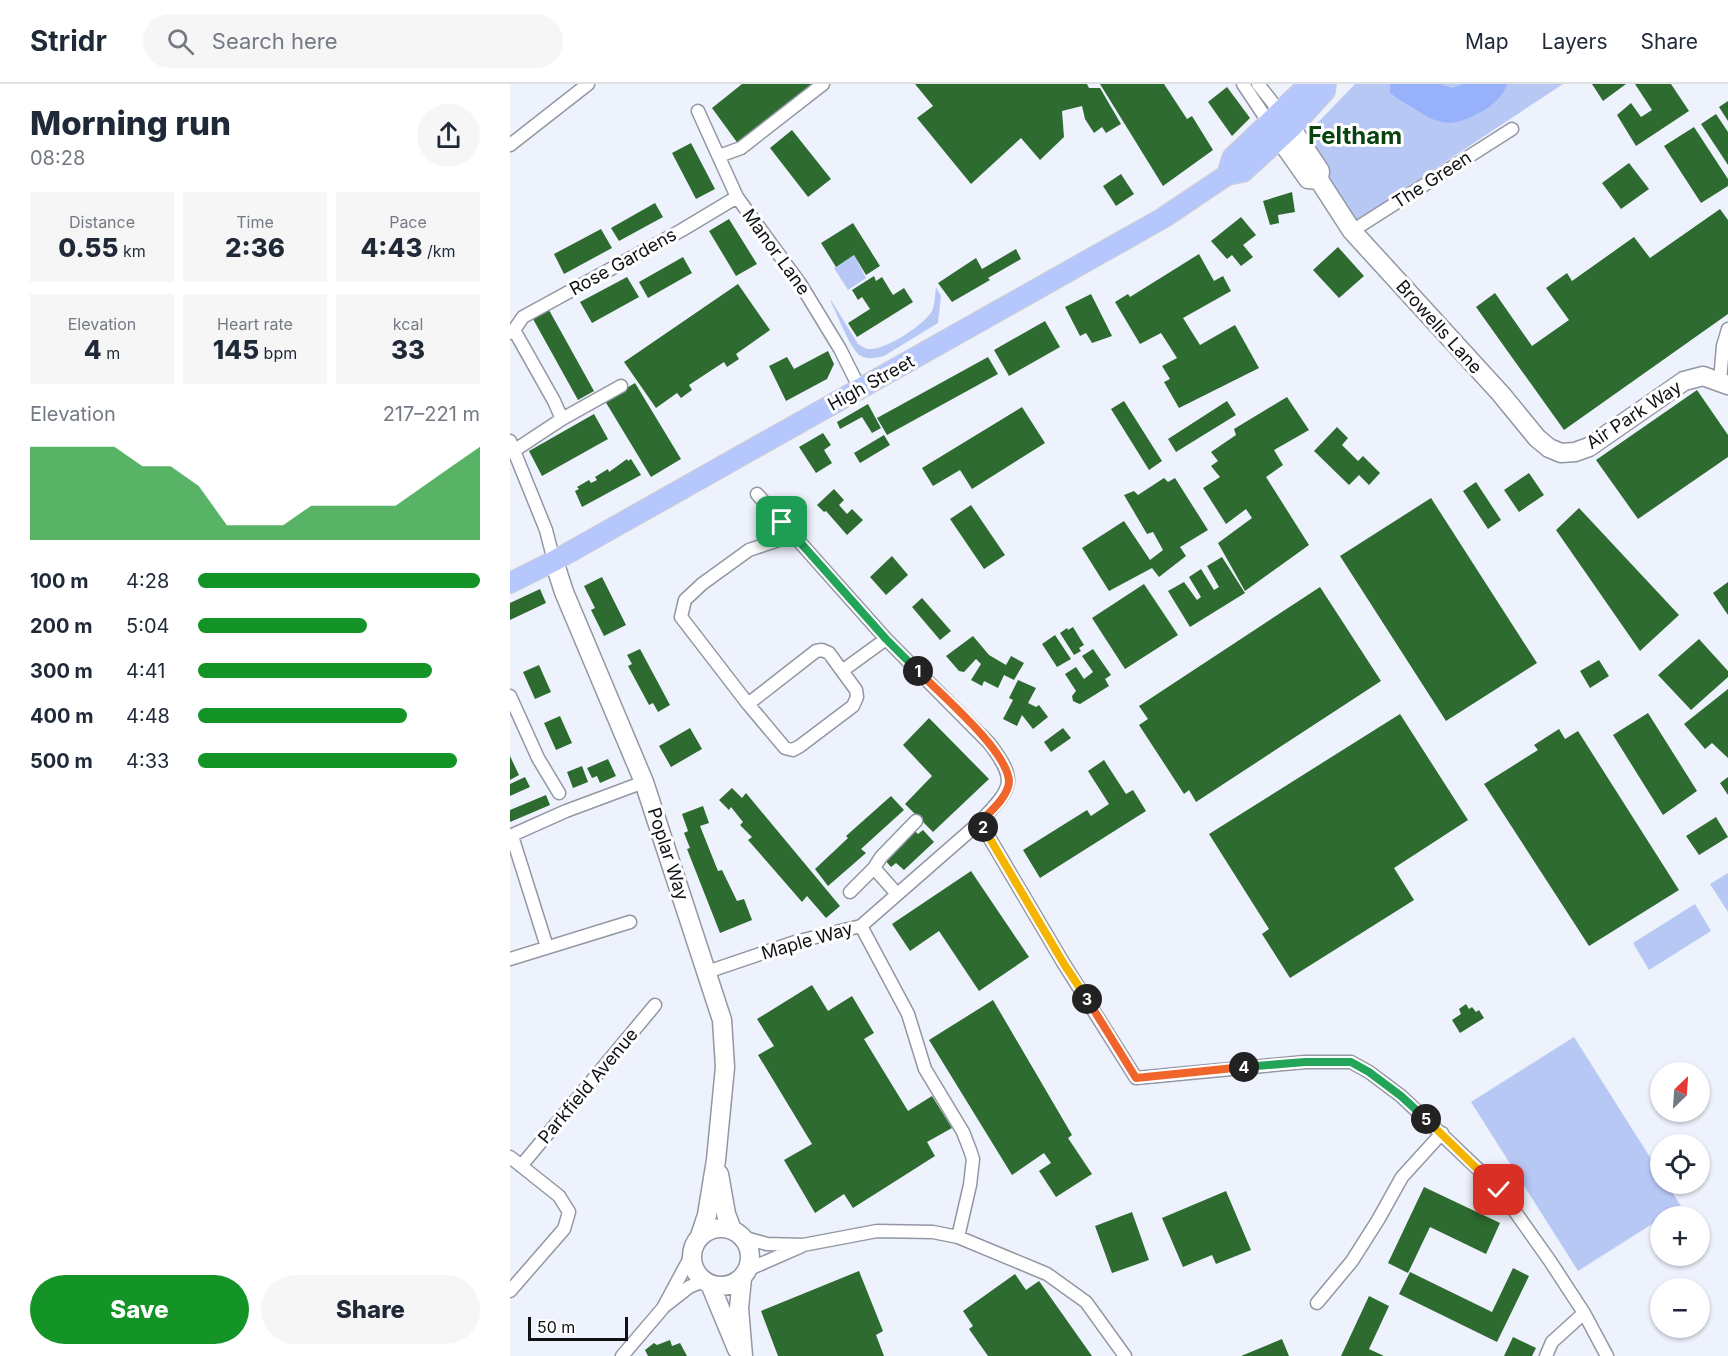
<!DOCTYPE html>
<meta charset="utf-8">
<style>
:root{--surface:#fff;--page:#f6f6f7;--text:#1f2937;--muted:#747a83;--line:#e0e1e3;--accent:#149427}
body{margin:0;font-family:Inter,sans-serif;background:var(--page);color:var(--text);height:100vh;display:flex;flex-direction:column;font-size:22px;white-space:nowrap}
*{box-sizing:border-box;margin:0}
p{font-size:20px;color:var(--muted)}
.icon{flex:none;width:33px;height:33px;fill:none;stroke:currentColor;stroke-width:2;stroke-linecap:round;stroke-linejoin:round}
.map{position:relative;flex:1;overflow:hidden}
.side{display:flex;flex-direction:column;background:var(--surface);width:510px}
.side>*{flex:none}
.needle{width:39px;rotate:25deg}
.fabs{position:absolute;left:1140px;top:978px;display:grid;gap:12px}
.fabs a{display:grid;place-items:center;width:60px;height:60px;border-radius:50%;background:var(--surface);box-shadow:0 2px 4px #0004;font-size:30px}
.scale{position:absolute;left:18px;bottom:15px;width:100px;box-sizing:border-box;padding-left:6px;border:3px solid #0f1115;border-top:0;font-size:16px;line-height:21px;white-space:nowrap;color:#0f1115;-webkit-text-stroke:4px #fff;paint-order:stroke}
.pin{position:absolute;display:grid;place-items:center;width:51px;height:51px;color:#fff;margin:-26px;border-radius:12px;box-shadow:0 3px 9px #0006}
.km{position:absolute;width:30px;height:30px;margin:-15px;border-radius:50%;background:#222;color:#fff;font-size:16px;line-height:30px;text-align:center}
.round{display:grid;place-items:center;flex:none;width:63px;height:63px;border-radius:32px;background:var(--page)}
.head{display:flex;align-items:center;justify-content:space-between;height:102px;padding:0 30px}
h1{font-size:33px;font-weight:800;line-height:45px}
.stats{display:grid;grid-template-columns:repeat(3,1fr);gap:9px;height:102px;padding:6px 30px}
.stats div{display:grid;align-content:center;border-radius:0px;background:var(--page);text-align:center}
.stats b{font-size:26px;font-weight:800}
.stats small{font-size:16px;font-weight:400}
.stats p{font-size:16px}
.chart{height:168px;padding:12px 30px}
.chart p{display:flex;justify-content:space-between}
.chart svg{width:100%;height:108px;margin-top:6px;fill:var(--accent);opacity:.7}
.cta{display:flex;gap:12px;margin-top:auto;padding:12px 30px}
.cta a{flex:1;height:69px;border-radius:36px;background:var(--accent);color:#fff;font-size:24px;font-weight:800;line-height:69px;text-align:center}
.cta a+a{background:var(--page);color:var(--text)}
ul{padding:0 30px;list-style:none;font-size:20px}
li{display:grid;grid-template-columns:96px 72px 1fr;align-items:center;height:45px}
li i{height:15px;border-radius:8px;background:var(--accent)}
header{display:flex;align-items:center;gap:36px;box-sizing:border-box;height:84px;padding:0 30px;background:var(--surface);border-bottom:2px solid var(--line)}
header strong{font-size:28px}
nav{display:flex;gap:33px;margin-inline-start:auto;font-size:21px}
.search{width:420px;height:54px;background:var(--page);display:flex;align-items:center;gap:15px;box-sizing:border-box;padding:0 21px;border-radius:33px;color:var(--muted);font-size:22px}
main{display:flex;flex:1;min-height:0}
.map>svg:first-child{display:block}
</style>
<header>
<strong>Stridr</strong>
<div class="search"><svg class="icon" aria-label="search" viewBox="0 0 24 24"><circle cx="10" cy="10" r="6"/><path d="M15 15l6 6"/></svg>Search here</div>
<nav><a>Map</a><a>Layers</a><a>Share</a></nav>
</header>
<main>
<section class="side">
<div class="head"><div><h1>Morning run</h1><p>08:28</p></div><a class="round"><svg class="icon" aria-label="share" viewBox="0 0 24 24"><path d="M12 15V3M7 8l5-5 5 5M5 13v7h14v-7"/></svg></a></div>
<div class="stats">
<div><p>Distance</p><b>0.55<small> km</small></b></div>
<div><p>Time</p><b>2:36</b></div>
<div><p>Pace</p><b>4:43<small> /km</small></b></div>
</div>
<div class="stats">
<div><p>Elevation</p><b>4<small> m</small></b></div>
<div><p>Heart rate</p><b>145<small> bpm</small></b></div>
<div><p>kcal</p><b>33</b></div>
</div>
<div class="chart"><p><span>Elevation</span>217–221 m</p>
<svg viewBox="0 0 160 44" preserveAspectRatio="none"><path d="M0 44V6L10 6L20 6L30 6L40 14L50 14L60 22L70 38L80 38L90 38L100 30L110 30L120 30L130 30L140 22L150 14L160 6V44z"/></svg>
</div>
<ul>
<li><b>100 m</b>4:28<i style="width:100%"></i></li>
<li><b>200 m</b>5:04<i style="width:60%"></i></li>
<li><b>300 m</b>4:41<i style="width:83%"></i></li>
<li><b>400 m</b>4:48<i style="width:74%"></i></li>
<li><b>500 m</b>4:33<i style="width:92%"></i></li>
</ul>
<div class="cta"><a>Save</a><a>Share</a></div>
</section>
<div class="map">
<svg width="1218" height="1272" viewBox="0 0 1218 1272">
<rect width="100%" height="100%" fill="#eef2fd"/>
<!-- green -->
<path fill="#b8c8f5" d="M 845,0 L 1053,0 L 846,137 L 793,54 Z
M 344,171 L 356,194 L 338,206 L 324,184 Z
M 426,203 L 431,212 L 428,239 L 374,272 C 367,274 358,276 351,272 C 341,267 327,230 321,218 L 321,216 L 348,260 C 352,263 356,265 361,265 C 377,265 415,240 422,227 C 425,220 425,210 426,203 Z
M 1218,789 L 1218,828 L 1200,800 Z
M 1185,820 L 1201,847 L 1139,886 L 1123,859 Z
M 1064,953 L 1150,1089 L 1150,1100 L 1157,1100 L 1171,1122 L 1155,1132 L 1150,1132 L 1150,1135 L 1068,1187 L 961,1018 Z"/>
<!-- water -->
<path fill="#98b1fb" d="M 880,0 L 930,0 L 942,4 L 953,0 L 997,0 C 994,11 982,22 973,27 C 947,41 933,44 908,27 C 899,21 889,16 880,9 Z"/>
<!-- building -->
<path fill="#2e6b30" d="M 232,0 L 305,0 L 229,61 L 202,24 Z
M 405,0 L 577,0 L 579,4 L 590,4 L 611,40 L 596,49 L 592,43 L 584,49 L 575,35 L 572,22 L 552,27 L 554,53 L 530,76 L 511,54 L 461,100 L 407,34 L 423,22 Z
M 590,0 L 654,0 L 677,35 L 682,32 L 703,66 L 653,102 Z
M 1082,0 L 1116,0 L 1093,17 Z
M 1125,0 L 1161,0 L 1179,27 L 1126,62 L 1107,31 L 1121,19 L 1131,33 L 1142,26 Z
M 717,3 L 740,34 L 722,52 L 698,18 Z
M 1218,17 L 1218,37 L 1209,23 Z
M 1206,30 L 1218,48 L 1218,81 L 1191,40 Z
M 1184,43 L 1218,95 L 1218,102 L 1191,119 L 1154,62 Z
M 282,46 L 321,95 L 298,113 L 260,64 Z
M 181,59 L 205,105 L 186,115 L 162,69 Z
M 1119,79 L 1139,105 L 1111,125 L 1092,99 Z
M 611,90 L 624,110 L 606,122 L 593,102 Z
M 782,108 L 785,128 L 768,131 L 769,139 L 760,141 L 753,117 Z
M 145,119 L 153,133 L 109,157 L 101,144 Z
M 1210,125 L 1218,136 L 1218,230 L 1054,346 L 966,223 L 985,209 L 1022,262 L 1059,236 L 1036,204 L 1057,189 L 1062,197 L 1124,153 L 1140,174 Z
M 731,133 L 746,151 L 733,161 L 743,173 L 731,182 L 722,171 L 717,175 L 701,157 Z
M 219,135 L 247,180 L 226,192 L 199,147 Z
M 343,139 L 370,182 L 356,191 L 344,171 L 326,183 L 311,159 Z
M 91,145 L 102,164 L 54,190 L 44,170 Z
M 828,163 L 854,192 L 829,214 L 803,186 Z
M 506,165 L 511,175 L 478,194 L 480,196 L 442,218 L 428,199 L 466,174 L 472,185 Z
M 689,170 L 704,197 L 713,192 L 721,207 L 673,234 L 690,261 L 725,241 L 749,284 L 669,324 L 654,298 L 660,295 L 652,282 L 667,274 L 651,249 L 630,260 L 605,218 L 618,210 L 620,213 Z
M 173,173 L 182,189 L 138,214 L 129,198 Z
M 364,192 L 366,197 L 372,193 L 383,211 L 394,204 L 403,218 L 347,253 L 338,239 L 360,225 L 352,213 L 348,216 L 342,206 Z
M 117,193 L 129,213 L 82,239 L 70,218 Z
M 228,200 L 260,246 L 226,270 L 229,275 L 217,283 L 214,278 L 179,301 L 182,306 L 171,314 L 167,309 L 146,324 L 114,278 Z
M 581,210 L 602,252 L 582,259 L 576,249 L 570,252 L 555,223 Z
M 39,226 L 84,307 L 68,316 L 23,235 Z
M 535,237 L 550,263 L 499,292 L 484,266 Z
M 318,267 L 324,280 L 317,295 L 276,317 L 259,282 L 277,273 L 284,285 Z
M 478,273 L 488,290 L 377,351 L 367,334 Z
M 125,299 L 171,375 L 141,393 L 95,317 Z
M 1187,306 L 1218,351 L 1218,373 L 1128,435 L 1086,376 Z
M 777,313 L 799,346 L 764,366 L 773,381 L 756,393 L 799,461 L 735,507 L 708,459 L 742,434 L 736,425 L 716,440 L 693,404 L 710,393 L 701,382 L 708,377 L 701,368 L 726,351 L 724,345 Z
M 614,317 L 652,377 L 639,386 L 601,325 Z
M 717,317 L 726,331 L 666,368 L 658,355 Z
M 358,320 L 371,344 L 362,349 L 352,333 L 330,345 L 327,338 Z
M 512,323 L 535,359 L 462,405 L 450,386 L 423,402 L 412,384 Z
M 84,330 L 98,355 L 32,392 L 19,367 Z
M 827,343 L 838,354 L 832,361 L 848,377 L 853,372 L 870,389 L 859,401 L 849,391 L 839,401 L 804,367 Z
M 313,349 L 321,361 L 314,366 L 322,379 L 306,389 L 289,363 Z
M 374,351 L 380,361 L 350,379 L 344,369 Z
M 117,375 L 118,377 L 121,375 L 131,391 L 72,423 L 65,407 L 69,405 L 67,403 L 79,396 L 81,399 L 87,396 L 85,393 L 98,385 L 99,388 Z
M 1019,389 L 1034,411 L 1009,428 L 994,406 Z
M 654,394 L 658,398 L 665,394 L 698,446 L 670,463 L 676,472 L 649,493 L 642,484 L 599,507 L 572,464 L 614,437 L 640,476 L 653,466 L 643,448 L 637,450 L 614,411 L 624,407 L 628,411 Z
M 966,398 L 991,436 L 978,445 L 953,407 Z
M 324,405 L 334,416 L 329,421 L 337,430 L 342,425 L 353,436 L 337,451 L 316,427 L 314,428 L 307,421 Z
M 921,414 L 1027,579 L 936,637 L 830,472 Z
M 461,421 L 495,471 L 474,485 L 440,435 Z
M 1069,424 L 1169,531 L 1130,567 L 1046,446 Z
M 382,472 L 398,491 L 376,511 L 360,493 Z
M 712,473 L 735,509 L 680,543 L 658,507 L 674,498 L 687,516 L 691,513 L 679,493 L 691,485 L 704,506 L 709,503 L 697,482 Z
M 92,493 L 116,541 L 94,552 L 81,526 L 85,524 L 74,502 Z
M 1218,498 L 1218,531 L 1203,509 Z
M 634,500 L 668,551 L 615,585 L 582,534 Z
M 810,503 L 871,597 L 686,718 L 679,706 L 674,710 L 629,641 L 638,635 L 629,622 Z
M 30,505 L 36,519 L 0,536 L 0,519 Z
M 412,514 L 441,547 L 430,556 L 402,523 Z
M 563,543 L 574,561 L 569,564 L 571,567 L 564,571 L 550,549 L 557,544 L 558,546 Z
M 545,551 L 561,575 L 547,583 L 532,560 Z
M 463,552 L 479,571 L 496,581 L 501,572 L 514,579 L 504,596 L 494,591 L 488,604 L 474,597 L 472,602 L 461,596 L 471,580 L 466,575 L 454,588 L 449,587 L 436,572 Z
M 1189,555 L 1218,587 L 1218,593 L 1181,626 L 1148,591 Z
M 130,565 L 160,621 L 148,628 L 143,619 L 139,621 L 118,582 L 122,580 L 117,571 Z
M 583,565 L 601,591 L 595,595 L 599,602 L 570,620 L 567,619 L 563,617 L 562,612 L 566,607 L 555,590 L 566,583 L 574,595 L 583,588 L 572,572 Z
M 1089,576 L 1099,592 L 1080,604 L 1070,587 Z
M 29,581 L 41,608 L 25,615 L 13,588 Z
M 508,596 L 526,604 L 518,619 L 526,623 L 529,621 L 538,633 L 523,645 L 512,631 L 507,642 L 493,635 L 503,616 L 499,614 Z
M 1218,605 L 1218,674 L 1202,659 L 1195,665 L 1174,640 Z
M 1138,629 L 1187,707 L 1153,731 L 1103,651 Z
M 890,630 L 958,736 L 884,784 L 904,816 L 780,894 L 752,850 L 759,845 L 699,750 Z
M 50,632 L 62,659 L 46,666 L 34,639 Z
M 419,634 L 479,695 L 423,748 L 395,720 L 422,692 L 393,661 Z
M 180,644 L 192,665 L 161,683 L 149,662 Z
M 553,644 L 561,654 L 541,668 L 534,658 Z
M 1049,645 L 1055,655 L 1068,647 L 1169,806 L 1079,862 L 974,700 L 1028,666 L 1024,661 Z
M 0,672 L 9,691 L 0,696 Z
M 98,675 L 106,692 L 90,699 L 87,692 L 82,694 L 77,684 Z
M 594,676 L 616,710 L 623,706 L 636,727 L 530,794 L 513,766 L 577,726 L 581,732 L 599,720 L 578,687 Z
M 72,682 L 78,698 L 63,704 L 57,688 Z
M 15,693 L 20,703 L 0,712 L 0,700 Z
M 1218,693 L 1218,711 L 1210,699 Z
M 222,704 L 232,714 L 236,709 L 330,822 L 316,834 L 297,812 L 292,818 L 238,756 L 242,753 L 230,741 L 233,738 L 221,723 L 219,726 L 209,716 Z
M 36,711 L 40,721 L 0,738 L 0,726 Z
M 381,712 L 394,726 L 351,765 L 356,769 L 318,802 L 305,785 L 338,754 L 336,752 Z
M 193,722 L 199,739 L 190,742 L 208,787 L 212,786 L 227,817 L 234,815 L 242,836 L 210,849 L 177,765 L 180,764 L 174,749 L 178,747 L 172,730 Z
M 1206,733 L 1218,753 L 1189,771 L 1176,752 Z
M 404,746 L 408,750 L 413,746 L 424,758 L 394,786 L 386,779 L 381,783 L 373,774 Z
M 461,787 L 519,873 L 469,907 L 429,847 L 400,867 L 382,840 Z
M 302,901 L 318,927 L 342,912 L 364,949 L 354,955 L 398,1027 L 422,1012 L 442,1044 L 417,1058 L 425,1072 L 343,1124 L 334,1110 L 305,1129 L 274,1076 L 302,1060 L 248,971 L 264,962 L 247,935 Z
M 483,916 L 562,1051 L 558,1054 L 582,1090 L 546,1113 L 529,1087 L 541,1079 L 534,1069 L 502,1091 L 419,956 Z
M 956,920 L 959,925 L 962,923 L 966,928 L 969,926 L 974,934 L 950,949 L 942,936 L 951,930 L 949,925 Z
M 914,1103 L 990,1139 L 976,1170 L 920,1143 L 898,1189 L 878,1179 Z
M 716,1107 L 741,1166 L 706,1180 L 702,1171 L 673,1183 L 652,1134 Z
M 622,1128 L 639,1176 L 602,1189 L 585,1142 Z
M 1003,1184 L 1019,1192 L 987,1258 L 889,1210 L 900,1188 L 982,1228 Z
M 349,1187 L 373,1247 L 366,1251 L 374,1272 L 268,1272 L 251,1227 Z
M 505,1190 L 516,1206 L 529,1197 L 582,1272 L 478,1272 L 459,1245 L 463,1242 L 453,1227 Z
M 859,1212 L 879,1222 L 859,1265 L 874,1272 L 831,1272 Z
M 1003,1253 L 1026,1264 L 1022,1272 L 994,1272 Z
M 772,1255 L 779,1272 L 731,1272 Z
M 160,1256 L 162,1262 L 170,1259 L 177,1272 L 138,1272 L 135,1266 L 144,1259 L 147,1261 Z"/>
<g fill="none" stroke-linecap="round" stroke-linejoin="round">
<!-- street casing -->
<g stroke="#9297a3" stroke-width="15">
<path id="street" d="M 733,0 L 759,39
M 748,0 L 770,28
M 188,27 L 227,113 L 291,201 L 330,265 L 350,305
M 0,61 L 78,0
M 209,72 L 231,64 L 313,0
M 842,147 L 1002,45
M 4,246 L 13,233 L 22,228 L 172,146 L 227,113
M 0,249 L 4,246 L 44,317 L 52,335 L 5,366
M 1210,297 L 1213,262 L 1218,245
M 52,335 L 111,302
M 0,357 L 36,446 L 44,477
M 247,410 L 376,555 L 479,659 C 510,699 500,705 470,738 L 554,880 L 626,994 L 795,978 L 841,978 L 859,988 L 891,1012 L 989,1105 L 1040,1177 L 1074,1229 L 1097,1272
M 312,566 L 319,569 L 346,606 L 347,613 L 343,622 L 290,662 L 283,666 L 275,664 L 238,620 L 306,567 Z
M 332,587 L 376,555
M 0,612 L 28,674 L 49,709
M 238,620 L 171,533 L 175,516 L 192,500 L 239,466 L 284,451
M 0,752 L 56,727 L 134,698
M 2,752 L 37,863
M 364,784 L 387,810
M 340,808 L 364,784 L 371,773 L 406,737
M 351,842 L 398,930 L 415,985 L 453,1048 L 460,1066 L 463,1075 L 460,1101 L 448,1153
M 0,875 L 120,838
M 197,888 L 285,858 L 351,842 L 470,738
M 0,1073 L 49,1112 L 59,1128 L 54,1145 L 0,1207
M 11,1082 L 145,921
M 232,1153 L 257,1160 L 293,1161 L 367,1147 L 423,1148 L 448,1153 L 537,1190 L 576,1218 L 615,1272
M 237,1186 L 292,1162
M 807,1219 L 842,1177 L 868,1136 L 892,1093 L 932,1049
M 156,1221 L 179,1203 L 193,1197
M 112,1272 L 153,1224 L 182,1170
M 1036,1272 L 1042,1258 L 1074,1229"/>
</g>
<!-- secondary casing -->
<g stroke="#9297a3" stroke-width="21">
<path id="secondary" d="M 774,33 L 810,87 L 809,96 L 842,147 L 991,310 L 1027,354 L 1039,364 L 1051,369 L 1065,368 L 1079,363 L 1174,297 L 1193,292 L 1218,301
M 762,44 L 798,95 L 809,96
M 44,477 L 54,508 L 134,698 L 212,936 L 215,983 L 206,1076 L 197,1131 L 190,1152
M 209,1090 L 216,1130 L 222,1146
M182 1173a29 29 0 1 1 58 0a29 29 0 1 1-58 0Z
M 232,1194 L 229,1224 L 233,1272
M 200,1200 L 227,1265"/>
</g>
<!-- primary casing -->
<g stroke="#cfcfd0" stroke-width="22">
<path id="primary" d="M 717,91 L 722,74 L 799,0
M 0,499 L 44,477 L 653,134 L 717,91 L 733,88 L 781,44 L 815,7 L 816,0"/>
</g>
<!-- street -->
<use href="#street" stroke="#fff" stroke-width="12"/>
<!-- secondary -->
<use href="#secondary" stroke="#fff" stroke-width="18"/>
<!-- primary -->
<use href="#primary" stroke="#b6c7fe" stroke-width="20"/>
</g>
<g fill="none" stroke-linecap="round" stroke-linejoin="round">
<!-- split-1 casing -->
<g stroke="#fff" stroke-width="12">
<path id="split-1" d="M 272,438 L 376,555 L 408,587"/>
</g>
<!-- split-2 casing -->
<g stroke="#fff" stroke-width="12">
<path id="split-2" d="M 408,587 C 430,610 497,666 499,697 C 499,712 480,728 470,738 L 473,743"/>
</g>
<!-- split-3 casing -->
<g stroke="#fff" stroke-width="12">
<path id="split-3" d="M 473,743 L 554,880 L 577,915"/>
</g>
<!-- split-4 casing -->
<g stroke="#fff" stroke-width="12">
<path id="split-4" d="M 577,915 L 626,994 L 734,983"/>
</g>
<!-- split-5 casing -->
<g stroke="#fff" stroke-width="12">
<path id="split-5" d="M 734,983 L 795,978 L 841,978 L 859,988 L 891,1012 L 916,1035"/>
</g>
<!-- split-6 casing -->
<g stroke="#fff" stroke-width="12">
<path id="split-6" d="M 916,1035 L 989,1106"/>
</g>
<!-- split-1 -->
<use href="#split-1" stroke="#22a559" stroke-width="8"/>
<!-- split-2 -->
<use href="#split-2" stroke="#f0652b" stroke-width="8"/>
<!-- split-3 -->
<use href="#split-3" stroke="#f5b400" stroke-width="8"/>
<!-- split-4 -->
<use href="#split-4" stroke="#f0652b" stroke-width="8"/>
<!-- split-5 -->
<use href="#split-5" stroke="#22a559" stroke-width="8"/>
<!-- split-6 -->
<use href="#split-6" stroke="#f5b400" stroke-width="8"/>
</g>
<g text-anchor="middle" stroke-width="6" stroke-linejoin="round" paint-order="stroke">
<!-- street labels -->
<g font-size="18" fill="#0f1115" stroke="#fff">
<text transform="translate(922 96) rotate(-33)" y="6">The Green</text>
<text transform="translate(266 168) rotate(54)" y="6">Manor Lane</text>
<text transform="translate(113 178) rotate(-29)" y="6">Rose Gardens</text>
<text transform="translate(929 243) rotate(48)" y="6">Browells Lane</text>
<text transform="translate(361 299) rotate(-29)" y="6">High Street</text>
<text transform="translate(1124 331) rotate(-33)" y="6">Air Park Way</text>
<text transform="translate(158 770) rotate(72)" y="6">Poplar Way</text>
<text transform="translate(297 857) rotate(-16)" y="6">Maple Way</text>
<text transform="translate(78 1002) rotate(-50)" y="6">Parkfield Avenue</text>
</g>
<!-- district labels -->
<g font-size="24" font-weight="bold" fill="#09430f" stroke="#fff">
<text x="845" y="60">Feltham</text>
</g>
</g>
</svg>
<div class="fabs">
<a><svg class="needle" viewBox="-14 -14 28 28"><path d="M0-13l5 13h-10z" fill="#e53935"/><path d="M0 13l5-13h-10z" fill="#747a83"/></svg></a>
<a><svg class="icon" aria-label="locate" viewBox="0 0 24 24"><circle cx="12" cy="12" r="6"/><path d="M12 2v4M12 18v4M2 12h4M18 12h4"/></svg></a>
<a>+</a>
<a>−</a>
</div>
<div class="scale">50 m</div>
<div class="pin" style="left:272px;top:438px;background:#1e9e55"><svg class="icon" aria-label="arrive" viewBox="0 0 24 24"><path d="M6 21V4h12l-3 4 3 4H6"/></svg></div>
<div class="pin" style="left:989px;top:1106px;background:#d93025"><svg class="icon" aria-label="check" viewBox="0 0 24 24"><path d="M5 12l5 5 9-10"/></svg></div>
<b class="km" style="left:408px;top:587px">1</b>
<b class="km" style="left:473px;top:743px">2</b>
<b class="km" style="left:577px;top:915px">3</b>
<b class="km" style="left:734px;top:983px">4</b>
<b class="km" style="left:916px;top:1035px">5</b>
</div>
</main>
